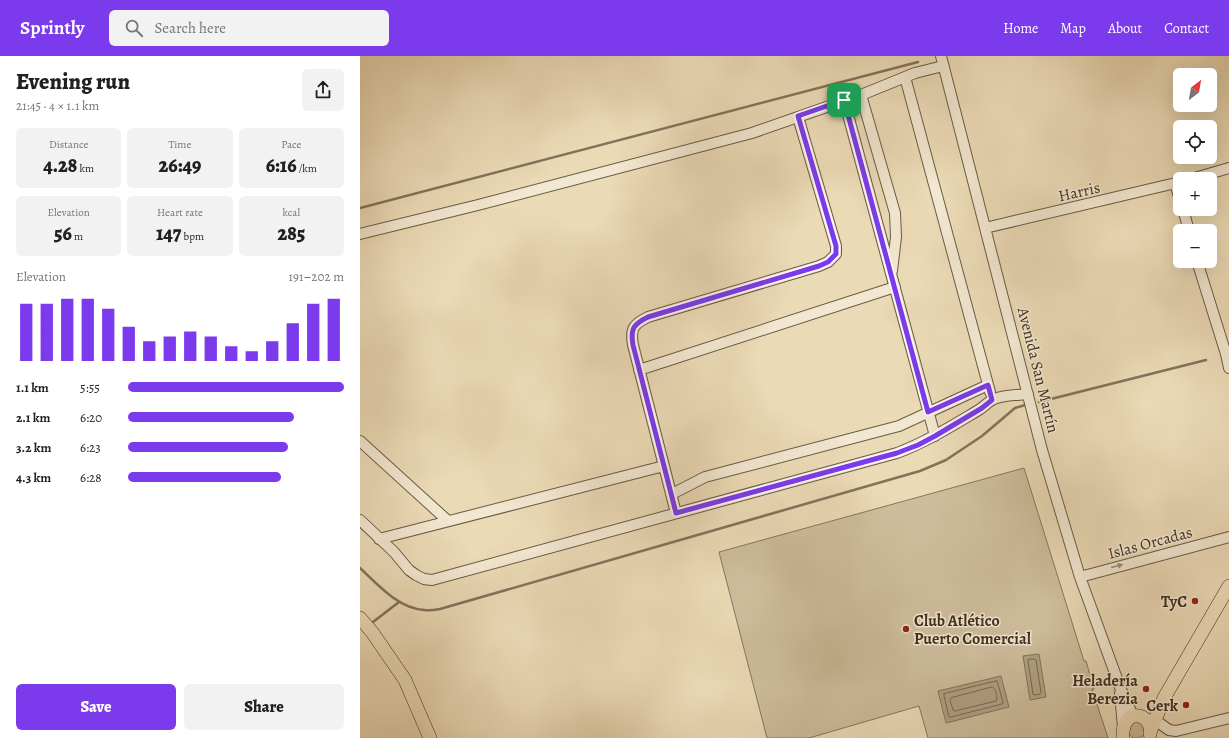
<!DOCTYPE html>
<meta charset="utf-8">
<style>
:root{--surface:#fff;--page:#f2f2f2;--text:#202124;--muted:#757577;--accent:#7c3aed}
body{margin:0;font-family:Alegreya,serif;background:var(--page);color:var(--text);height:100vh;display:flex;flex-direction:column;font-size:15px;white-space:nowrap}
*{box-sizing:border-box;margin:0}
p{font-size:13px;color:var(--muted)}
.icon{flex:none;width:22px;height:22px;fill:none;stroke:currentColor;stroke-width:2;stroke-linecap:round;stroke-linejoin:round}
.map{position:relative;flex:1;overflow:hidden}
.side{display:flex;flex-direction:column;background:var(--surface);width:360px}
.side>*{flex:none}
.needle{width:26px;rotate:31deg}
.fabs{position:absolute;left:813px;top:12px;display:grid;gap:8px}
.fabs a{display:grid;place-items:center;width:44px;height:44px;border-radius:6px;background:var(--surface);box-shadow:0 4px 16px #0002;font-size:20px}
.pin{position:absolute;display:grid;place-items:center;width:34px;height:34px;color:#fff;margin:-17px;border-radius:8px;box-shadow:0 2px 6px #0006}
.round{display:grid;place-items:center;flex:none;width:42px;height:42px;border-radius:6px;background:var(--page)}
.overview{display:flex;align-items:center;justify-content:space-between;height:68px;padding:0 16px}
h1{font-size:22px;font-weight:800;line-height:30px}
.figures{display:grid;grid-template-columns:repeat(3,1fr);gap:6px;height:68px;padding:4px 16px}
.figures div{display:grid;align-content:center;border-radius:6px;background:var(--page);text-align:center}
.figures b{font-size:20px;font-weight:800}
.figures small{font-size:11px;font-weight:400}
.figures p{font-size:11px}
.chart{height:112px;padding:8px 16px}
.chart p{display:flex;justify-content:space-between}
.chart svg{width:100%;height:72px;margin-top:4px;stroke:var(--accent);stroke-width:6}
.button{display:flex;gap:8px;margin-top:auto;padding:8px 16px}
.button a{flex:1;height:46px;border-radius:6px;background:var(--accent);color:#fff;font-size:16px;font-weight:800;line-height:46px;text-align:center}
.button a+a{background:var(--page);color:var(--text)}
ul{padding:0 16px;list-style:none;font-size:13px}
li{display:grid;grid-template-columns:64px 48px 1fr;align-items:center;height:30px}
li i{height:10px;border-radius:5px;background:var(--accent)}
header{display:flex;align-items:center;gap:24px;box-sizing:border-box;height:56px;padding:0 20px;background:var(--accent);color:#fff}
header strong{font-size:19px}
nav{display:flex;gap:22px;margin-inline-start:auto;font-size:14px}
.search{width:280px;height:36px;background:var(--page);display:flex;align-items:center;gap:10px;box-sizing:border-box;padding:0 14px;border-radius:6px;color:var(--muted);font-size:15px}
main{display:flex;flex:1;min-height:0}
.map>svg:first-child{display:block}
</style>
<header>
<strong>Sprintly</strong>
<div class="search"><svg class="icon" aria-label="search" viewBox="0 0 24 24"><circle cx="10" cy="10" r="6"/><path d="M15 15l6 6"/></svg>Search here</div>
<nav><a>Home</a><a>Map</a><a>About</a><a>Contact</a></nav>
</header>
<main>
<section class="side">
<div class="overview"><div><h1>Evening run</h1><p>21:45 · 4 × 1.1 km</p></div><a class="round"><svg class="icon" aria-label="share" viewBox="0 0 24 24"><path d="M12 15V3M7 8l5-5 5 5M5 13v7h14v-7"/></svg></a></div>
<div class="figures">
<div><p>Distance</p><b>4.28<small> km</small></b></div>
<div><p>Time</p><b>26:49</b></div>
<div><p>Pace</p><b>6:16<small> /km</small></b></div>
</div>
<div class="figures">
<div><p>Elevation</p><b>56<small> m</small></b></div>
<div><p>Heart rate</p><b>147<small> bpm</small></b></div>
<div><p>kcal</p><b>285</b></div>
</div>
<div class="chart"><p><span>Elevation</span>191–202 m</p>
<svg viewBox="0 0 160 44" preserveAspectRatio="none"><path d="M5 44V9M15 44V9M25 44V6M35 44V6M45 44V12M55 44V23M65 44V32M75 44V29M85 44V26M95 44V29M105 44V35M115 44V38M125 44V32M135 44V21M145 44V9M155 44V6"/></svg>
</div>
<ul>
<li><b>1.1 km</b>5:55<i style="width:100%"></i></li>
<li><b>2.1 km</b>6:20<i style="width:77%"></i></li>
<li><b>3.2 km</b>6:23<i style="width:74%"></i></li>
<li><b>4.3 km</b>6:28<i style="width:71%"></i></li>
</ul>
<div class="button"><a>Save</a><a>Share</a></div>
</section>
<div class="map">
<svg width="869" height="682" viewBox="0 0 869 682">
<rect width="100%" height="100%" fill="#ebdab6"/>
<filter id="stains"><feTurbulence type="fractalNoise" baseFrequency=".005" numOctaves="4"/><feColorMatrix values="0 0 0 0 .2 0 0 0 0 .09 0 0 0 0 .02 0 0 0 .5 -.17"/></filter>
<radialGradient id="worn" r=".72"><stop offset=".6" stop-color="#630" stop-opacity="0"/><stop offset="1" stop-color="#630" stop-opacity=".3"/></radialGradient>
<!-- green -->
<path fill="#cebd9c" stroke="#86765e" d="M 664,412 L 724,605 L 726,605 L 734,633 L 732,633 L 748,682 L 568,682 L 559,650 L 449,682 L 407,682 L 359,496 Z
M 773,665 L 783,667 L 784,679 L 780,682 L 773,682 L 768,677 Z"/>
<!-- water -->
<path fill="#b0a083" stroke="#82735b" d="M 679,598 L 686,641 L 670,644 L 663,600 Z
M 641,620 L 649,651 L 586,667 L 578,635 Z"/>
<g fill="none" stroke-linecap="round" stroke-linejoin="round">
<!-- shore -->
<path stroke="#776852" stroke-width="1" d="M 669,603 L 674,603 L 676,604 L 681,636 L 680,638 L 675,639 L 673,638 L 668,605 Z
M 637,625 L 643,646 L 642,648 L 591,661 L 589,661 L 584,640 L 584,638 Z
M 633,631 C 636,633 638,642 636,645 L 595,655 L 593,654 L 590,644 L 591,642 Z"/>
<!-- stream -->
<path stroke="#82735b" stroke-width="2.5" d="M 0,152 L 558,6
M 679,346 L 846,304
M 0,512 C 18,529 38,552 64,554 C 70,555 75,554 80,553 L 560,415 L 586,404 L 622,380 L 655,352 L 665,349
M 13,566 L 39,546"/>
<!-- minor casing -->
<g stroke="#695a46" stroke-width="12">
<path id="minor" d="M 581,0 L 682,394 L 720,521 L 760,631 L 773,660
M 545,21 L 630,336
M 501,39 L 535,157 L 536,181 L 532,215
M 484,44 L 575,380
M 831,123 L 869,112
M 815,127 L 820,144
M 823,153 L 829,175
M 625,172 L 820,126
M 0,178 L 118,149 L 392,77 L 501,39 L 555,17 L 583,10
M 837,205 L 866,298 L 869,312
M 279,314 L 535,231
M 0,385 L 88,465
M 312,438 L 345,421 L 539,370 L 628,329
M 316,457 L 273,289 C 270,272 274,268 288,261 L 459,210 L 468,206 L 476,198 L 476,190 L 438,61
M 0,464 L 34,496 L 49,514 L 56,519 L 64,523 L 72,524 L 537,397 C 566,386 590,371 617,355 C 624,351 629,344 637,342 C 646,339 658,339 668,338
M 19,483 L 304,410
M 720,521 L 869,481
M 760,637 L 763,671
M 795,664 L 809,674 L 816,675 L 869,662"/>
</g>
<!-- major casing -->
<g stroke="#3e2f20" stroke-width="14">
<path id="major" d="M 0,562 L 12,576 L 45,624 L 70,682
M 790,676 L 804,642 L 869,530
M 763,682 C 761,649 794,657 790,678"/>
</g>
<!-- minor -->
<use href="#minor" stroke="#f2e7d0" stroke-width="10"/>
<!-- major -->
<use href="#major" stroke="#ebdab6" stroke-width="13"/>
</g>
<!-- one-way arrows -->
<defs><path id="oneway-solid" d="M-6-.8H1V-3.2L6.5 0L1 3.2V.8H-6Z"/></defs>
<use fill="#988b78" href="#oneway-solid" transform="translate(757 510) rotate(-15)"/>
<g fill="none" stroke-linecap="round" stroke-linejoin="round">
<!-- route casing -->
<g stroke="#fff" stroke-width="8">
<path id="route" d="M 484,44 L 568,356 L 628,329 L 632,344 L 622,352 L 575,380 L 558,389 L 537,397 L 316,457 L 273,289 C 270,272 274,268 288,261 L 459,210 L 468,206 L 476,198 L 476,190 L 438,60 Z"/>
</g>
<!-- route -->
<use href="#route" stroke="#7c3aed" stroke-width="5"/>
</g>
<!-- markers -->
<g fill="#8f2418" stroke="#f2e7d0" stroke-width="1.5">
<circle cx="835" cy="545" r="4"/>
<circle cx="546" cy="573" r="4"/>
<circle cx="786" cy="633" r="4"/>
<circle cx="826" cy="649" r="4"/>
</g>
<g text-anchor="middle" stroke-width="3" stroke-linejoin="round" paint-order="stroke">
<!-- street labels -->
<g font-size="16" fill="#3e2f20" stroke="#f2e7d0">
<text transform="translate(719 135) rotate(-13)" y="6">Harris</text>
<text transform="translate(679 314) rotate(76)" y="6">Avenida San Martín</text>
<text transform="translate(790 486) rotate(-15)" y="6">Islas Orcadas</text>
</g>
<!-- poi labels -->
<g font-size="16" font-weight="bold" fill="#3e2f20" stroke="#f2e7d0" text-anchor="end">
<text x="827" y="551">TyC</text>
<text x="554" y="570" text-anchor="start">Club Atlético<tspan x="554" dy="18">Puerto Comercial</tspan></text>
<text x="778" y="630">Heladería<tspan x="778" dy="18">Berezia</tspan></text>
<text x="818" y="655">Cerk</text>
</g>
</g>
<rect width="100%" height="100%" filter="url(#stains)"/>
<rect width="100%" height="100%" fill="url(#worn)"/>
</svg>
<div class="fabs">
<a><svg class="needle" viewBox="-14 -14 28 28"><path d="M0-13l5 13h-10z" fill="#e53935"/><path d="M0 13l5-13h-10z" fill="#757577"/></svg></a>
<a><svg class="icon" aria-label="locate" viewBox="0 0 24 24"><circle cx="12" cy="12" r="6"/><path d="M12 2v4M12 18v4M2 12h4M18 12h4"/></svg></a>
<a>+</a>
<a>−</a>
</div>
<div class="pin" style="left:484px;top:44px;background:#1e9e55"><svg class="icon" aria-label="arrive" viewBox="0 0 24 24"><path d="M6 21V4h12l-3 4 3 4H6"/></svg></div>
</div>
</main>
